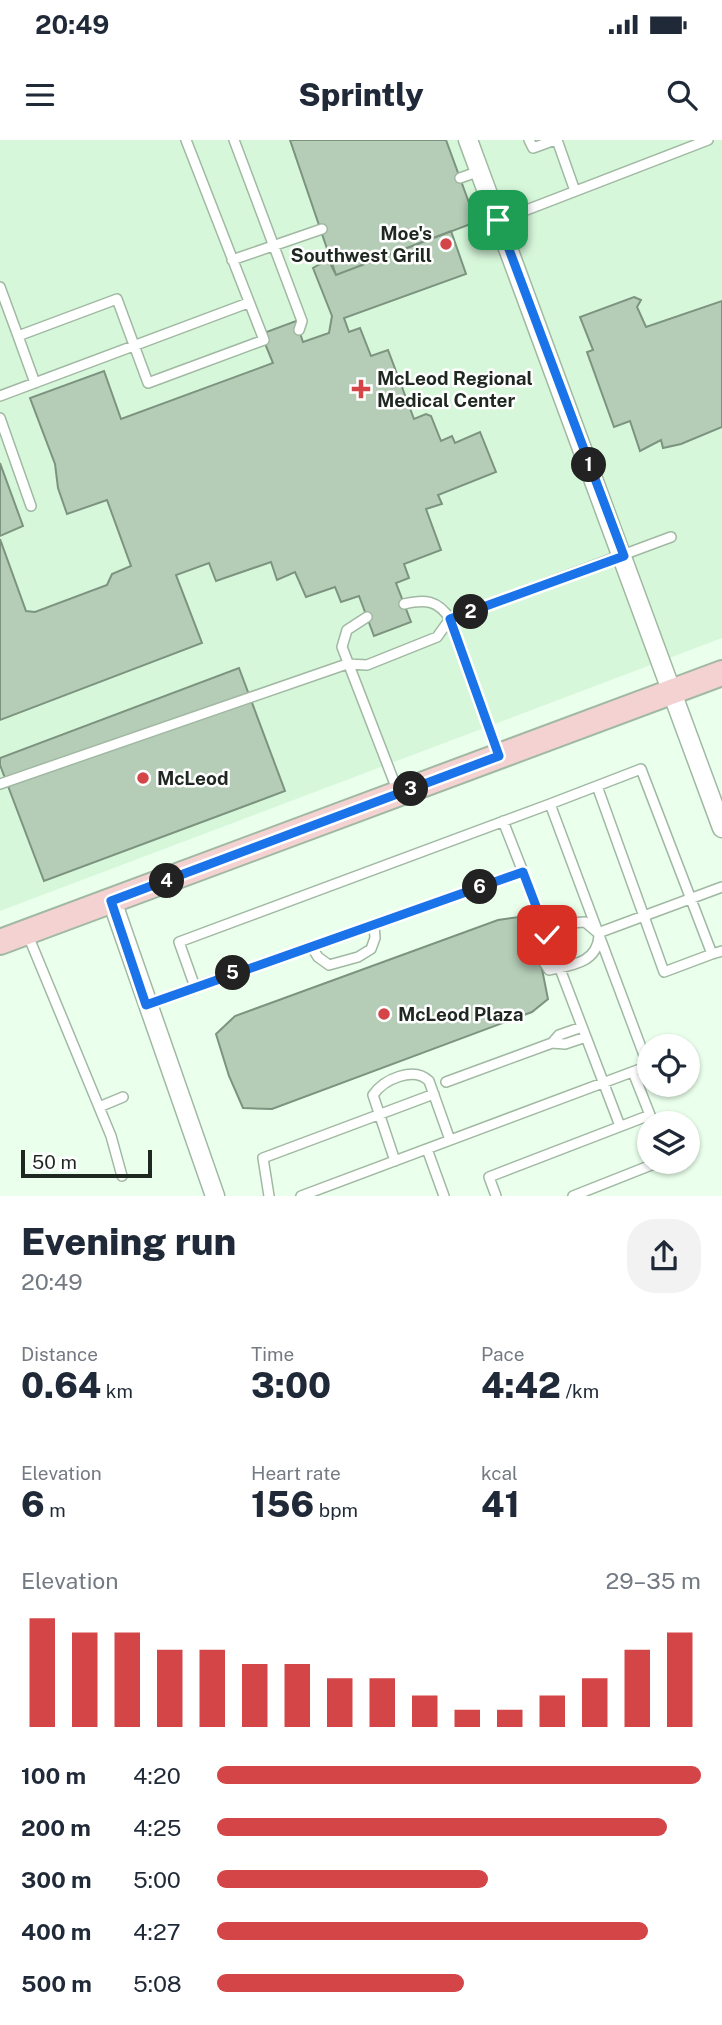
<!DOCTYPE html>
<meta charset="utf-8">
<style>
:root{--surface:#fff;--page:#f2f2f3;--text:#1f2937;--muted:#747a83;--accent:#d44548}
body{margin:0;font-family:"Public Sans",sans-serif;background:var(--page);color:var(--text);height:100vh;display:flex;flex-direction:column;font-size:26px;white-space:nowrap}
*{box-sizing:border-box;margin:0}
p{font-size:23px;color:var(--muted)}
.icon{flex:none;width:38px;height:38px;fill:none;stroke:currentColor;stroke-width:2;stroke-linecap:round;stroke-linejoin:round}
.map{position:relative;height:1056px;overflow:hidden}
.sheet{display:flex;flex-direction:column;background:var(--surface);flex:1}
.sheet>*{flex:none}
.fabs{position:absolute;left:637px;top:894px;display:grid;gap:14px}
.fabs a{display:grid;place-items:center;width:63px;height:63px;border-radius:50%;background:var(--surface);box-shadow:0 2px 5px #0004;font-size:35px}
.scale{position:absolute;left:21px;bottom:18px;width:131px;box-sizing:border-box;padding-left:7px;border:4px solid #1f2820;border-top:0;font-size:19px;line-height:24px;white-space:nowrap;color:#1f2820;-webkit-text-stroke:5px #fff;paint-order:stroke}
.pin{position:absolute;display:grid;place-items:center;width:60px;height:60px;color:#fff;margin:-30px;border-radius:14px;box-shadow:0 4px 10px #0006}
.km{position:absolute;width:35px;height:35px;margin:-18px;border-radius:50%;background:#222;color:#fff;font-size:19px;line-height:35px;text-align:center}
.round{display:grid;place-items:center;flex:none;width:74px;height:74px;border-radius:28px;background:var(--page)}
.summary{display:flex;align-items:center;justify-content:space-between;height:119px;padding:0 21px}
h1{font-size:38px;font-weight:800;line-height:52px}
.metrics{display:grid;grid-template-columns:repeat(3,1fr);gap:10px;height:119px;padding:7px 21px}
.metrics div{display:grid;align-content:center}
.metrics b{font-size:35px;font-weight:800}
.metrics small{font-size:19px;font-weight:400}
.metrics p{font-size:19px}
.chart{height:196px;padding:14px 21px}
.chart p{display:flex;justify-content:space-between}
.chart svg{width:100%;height:126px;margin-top:7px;stroke:var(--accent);stroke-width:6}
ul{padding:0 21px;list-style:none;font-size:23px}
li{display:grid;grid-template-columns:112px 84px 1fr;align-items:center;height:52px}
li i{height:18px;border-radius:9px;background:var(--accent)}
.status{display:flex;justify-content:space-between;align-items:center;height:49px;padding:0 35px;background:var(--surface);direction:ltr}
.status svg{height:19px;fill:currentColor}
header{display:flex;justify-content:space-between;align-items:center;height:91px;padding:0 21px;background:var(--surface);font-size:32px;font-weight:800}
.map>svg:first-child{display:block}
</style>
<div class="status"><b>20:49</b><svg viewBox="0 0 49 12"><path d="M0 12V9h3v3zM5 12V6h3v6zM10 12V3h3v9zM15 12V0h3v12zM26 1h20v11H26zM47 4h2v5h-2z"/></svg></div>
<header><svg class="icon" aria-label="menu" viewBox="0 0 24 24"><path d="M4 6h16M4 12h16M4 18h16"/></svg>Sprintly<svg class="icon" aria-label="search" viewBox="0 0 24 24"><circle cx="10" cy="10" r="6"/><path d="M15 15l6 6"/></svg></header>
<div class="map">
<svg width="722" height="1056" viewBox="0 0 722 1056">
<rect width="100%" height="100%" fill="#eaffec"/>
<!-- built -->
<path fill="#d7f7da" d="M 0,0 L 722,0 L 722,498 L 0,771 Z"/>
<!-- building -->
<path fill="#b5cdb7" stroke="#7c947f" stroke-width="2" d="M 290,0 L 446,0 L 476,82 L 336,135 Z
M 451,91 L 466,134 L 344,178 L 349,192 L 360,188 L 371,216 L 388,210 L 414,279 L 426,274 L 431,276 L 441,301 L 452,296 L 455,303 L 480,292 L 496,332 L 438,355 L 442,364 L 426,369 L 441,410 L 404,424 L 409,438 L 396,443 L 411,482 L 374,496 L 359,456 L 341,462 L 335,447 L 306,457 L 295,432 L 277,440 L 271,422 L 216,441 L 209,423 L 176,435 L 202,503 L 0,580 L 0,399 L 26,471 L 35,472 L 107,445 L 112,434 L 131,426 L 107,360 L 67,374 L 58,348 L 55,324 L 30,258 L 104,231 L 121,279 L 273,223 L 261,194 L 296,181 L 303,202 L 329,193 L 332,176 L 313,128 L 320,124 L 317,115 L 325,113 L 336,135 Z
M 634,157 L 641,160 L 637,167 L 646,187 L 722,161 L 722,287 L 681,304 L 663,308 L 661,300 L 640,311 L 630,281 L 614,287 L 587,212 L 593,210 L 580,177 Z
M 0,323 L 23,386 L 0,396 Z
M 239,528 L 285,651 L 44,741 L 0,625 L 0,618 Z
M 519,777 L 540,819 L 548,859 L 532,872 L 272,969 L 243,968 L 229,936 L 216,894 L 235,876 L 498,780 Z"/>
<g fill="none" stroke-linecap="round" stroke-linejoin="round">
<!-- service casing -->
<g stroke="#a1b9a3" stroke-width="12">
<path id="service" d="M 234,0 L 302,181 L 299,190
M 529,0 L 533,8 L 555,0
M 557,0 L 575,51
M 460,38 L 480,31
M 498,81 L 708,0
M 232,120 L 322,89
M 0,147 L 18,196
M 35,243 L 18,196 L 117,159 L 148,243 L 264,200 L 186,0
M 0,256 L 248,163
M 0,278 L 31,366
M 404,464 C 425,459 438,460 450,479 L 498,614
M 367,477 L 347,490 L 342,507 L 398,652
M 0,644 L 347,524 L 367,525 L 437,497 L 450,479 L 671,397
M 550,664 L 641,629 L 712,814 L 664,832 L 597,646
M 503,681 L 523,732
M 27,793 L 111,996 L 122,1036
M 599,796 C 597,823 572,825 549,830 L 543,821 L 539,801 L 570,783 L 585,782 L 598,793 L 722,747
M 311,806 L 318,817 L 329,825 L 358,817 L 371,809 L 375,798 L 374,784
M 712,814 L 722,811
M 195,847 L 523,732 L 620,986
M 147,865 L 195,847 L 179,802 L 550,664 L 648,926 L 301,1056
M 552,903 L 565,904 L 586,897
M 633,932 L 650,975
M 446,942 L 552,903 L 559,895 L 582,887
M 99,967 L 123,957
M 427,1009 L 444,1056
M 395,1021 L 373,955 C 384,939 414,926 429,941 L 450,1000
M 269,1056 L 263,1018 L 434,954
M 496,1056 L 489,1037 L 650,975 L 654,984
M 573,1056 L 659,1022"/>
</g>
<!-- minor casing -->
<g stroke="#a1b9a3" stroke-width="21">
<path id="minor" d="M 468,0 L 722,688
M 112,761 L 215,1056"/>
</g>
<!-- secondary casing -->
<g stroke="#a1b9a3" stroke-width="28">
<path id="secondary" d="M 0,802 L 722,533"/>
</g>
<!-- service -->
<use href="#service" stroke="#fff" stroke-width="9"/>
<!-- minor -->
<use href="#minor" stroke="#fff" stroke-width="18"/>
<!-- secondary -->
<use href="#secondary" stroke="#f3d2d1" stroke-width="24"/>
</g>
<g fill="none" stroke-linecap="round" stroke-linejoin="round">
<!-- route casing -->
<g stroke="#fff" stroke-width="14">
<path id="route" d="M 498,80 L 624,416 L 450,479 L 499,616 L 111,761 L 146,865 L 523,732 L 547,795"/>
</g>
<!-- route -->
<use href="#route" stroke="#1a73e8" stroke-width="9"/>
</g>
<!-- markers -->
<g fill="#d44548" stroke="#fff" stroke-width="2.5">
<circle cx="446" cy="104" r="7"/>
<path d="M357.5 238.5h7v7h7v7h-7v7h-7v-7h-7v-7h7z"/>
<circle cx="143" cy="638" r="7"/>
<circle cx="384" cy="874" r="7"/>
</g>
<g text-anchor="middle" stroke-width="5" stroke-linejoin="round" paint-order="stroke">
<!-- poi labels -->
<g font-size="19" font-weight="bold" fill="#1f2820" stroke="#fff" text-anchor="start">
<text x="432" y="100" text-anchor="end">Moe's<tspan x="432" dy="22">Southwest Grill</tspan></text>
<text x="377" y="245">McLeod Regional<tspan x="377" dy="22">Medical Center</tspan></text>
<text x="157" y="645">McLeod</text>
<text x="398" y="881">McLeod Plaza</text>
</g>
</g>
</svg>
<div class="fabs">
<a><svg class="icon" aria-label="locate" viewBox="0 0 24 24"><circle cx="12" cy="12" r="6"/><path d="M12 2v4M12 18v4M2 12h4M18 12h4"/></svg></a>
<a><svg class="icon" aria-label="layers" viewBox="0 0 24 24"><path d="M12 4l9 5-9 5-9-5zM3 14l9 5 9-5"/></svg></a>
</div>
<div class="scale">50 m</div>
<div class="pin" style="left:498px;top:80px;background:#1e9e55"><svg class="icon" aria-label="arrive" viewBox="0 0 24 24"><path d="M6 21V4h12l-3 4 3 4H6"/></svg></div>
<div class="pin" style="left:547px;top:795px;background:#d93025"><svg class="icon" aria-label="check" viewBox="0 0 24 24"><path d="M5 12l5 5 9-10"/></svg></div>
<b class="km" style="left:589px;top:325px">1</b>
<b class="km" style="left:471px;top:472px">2</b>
<b class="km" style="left:411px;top:649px">3</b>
<b class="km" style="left:167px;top:741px">4</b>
<b class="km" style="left:233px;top:833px">5</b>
<b class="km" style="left:480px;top:747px">6</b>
</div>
<section class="sheet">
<div class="summary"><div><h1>Evening run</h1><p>20:49</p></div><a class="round"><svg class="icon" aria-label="share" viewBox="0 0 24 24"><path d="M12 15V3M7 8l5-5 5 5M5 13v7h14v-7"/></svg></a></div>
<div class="metrics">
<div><p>Distance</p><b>0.64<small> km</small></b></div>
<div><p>Time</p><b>3:00</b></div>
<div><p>Pace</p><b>4:42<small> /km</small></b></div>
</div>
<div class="metrics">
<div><p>Elevation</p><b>6<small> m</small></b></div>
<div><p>Heart rate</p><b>156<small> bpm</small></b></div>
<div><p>kcal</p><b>41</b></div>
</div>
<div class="chart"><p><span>Elevation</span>29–35 m</p>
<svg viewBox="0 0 160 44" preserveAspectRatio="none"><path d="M5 44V6M15 44V11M25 44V11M35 44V17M45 44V17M55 44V22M65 44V22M75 44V27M85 44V27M95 44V33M105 44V38M115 44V38M125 44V33M135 44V27M145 44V17M155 44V11"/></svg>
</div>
<ul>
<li><b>100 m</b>4:20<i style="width:100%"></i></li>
<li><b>200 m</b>4:25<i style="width:93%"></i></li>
<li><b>300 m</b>5:00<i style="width:56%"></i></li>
<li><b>400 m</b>4:27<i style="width:89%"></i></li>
<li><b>500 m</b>5:08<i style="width:51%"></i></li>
</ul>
</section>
